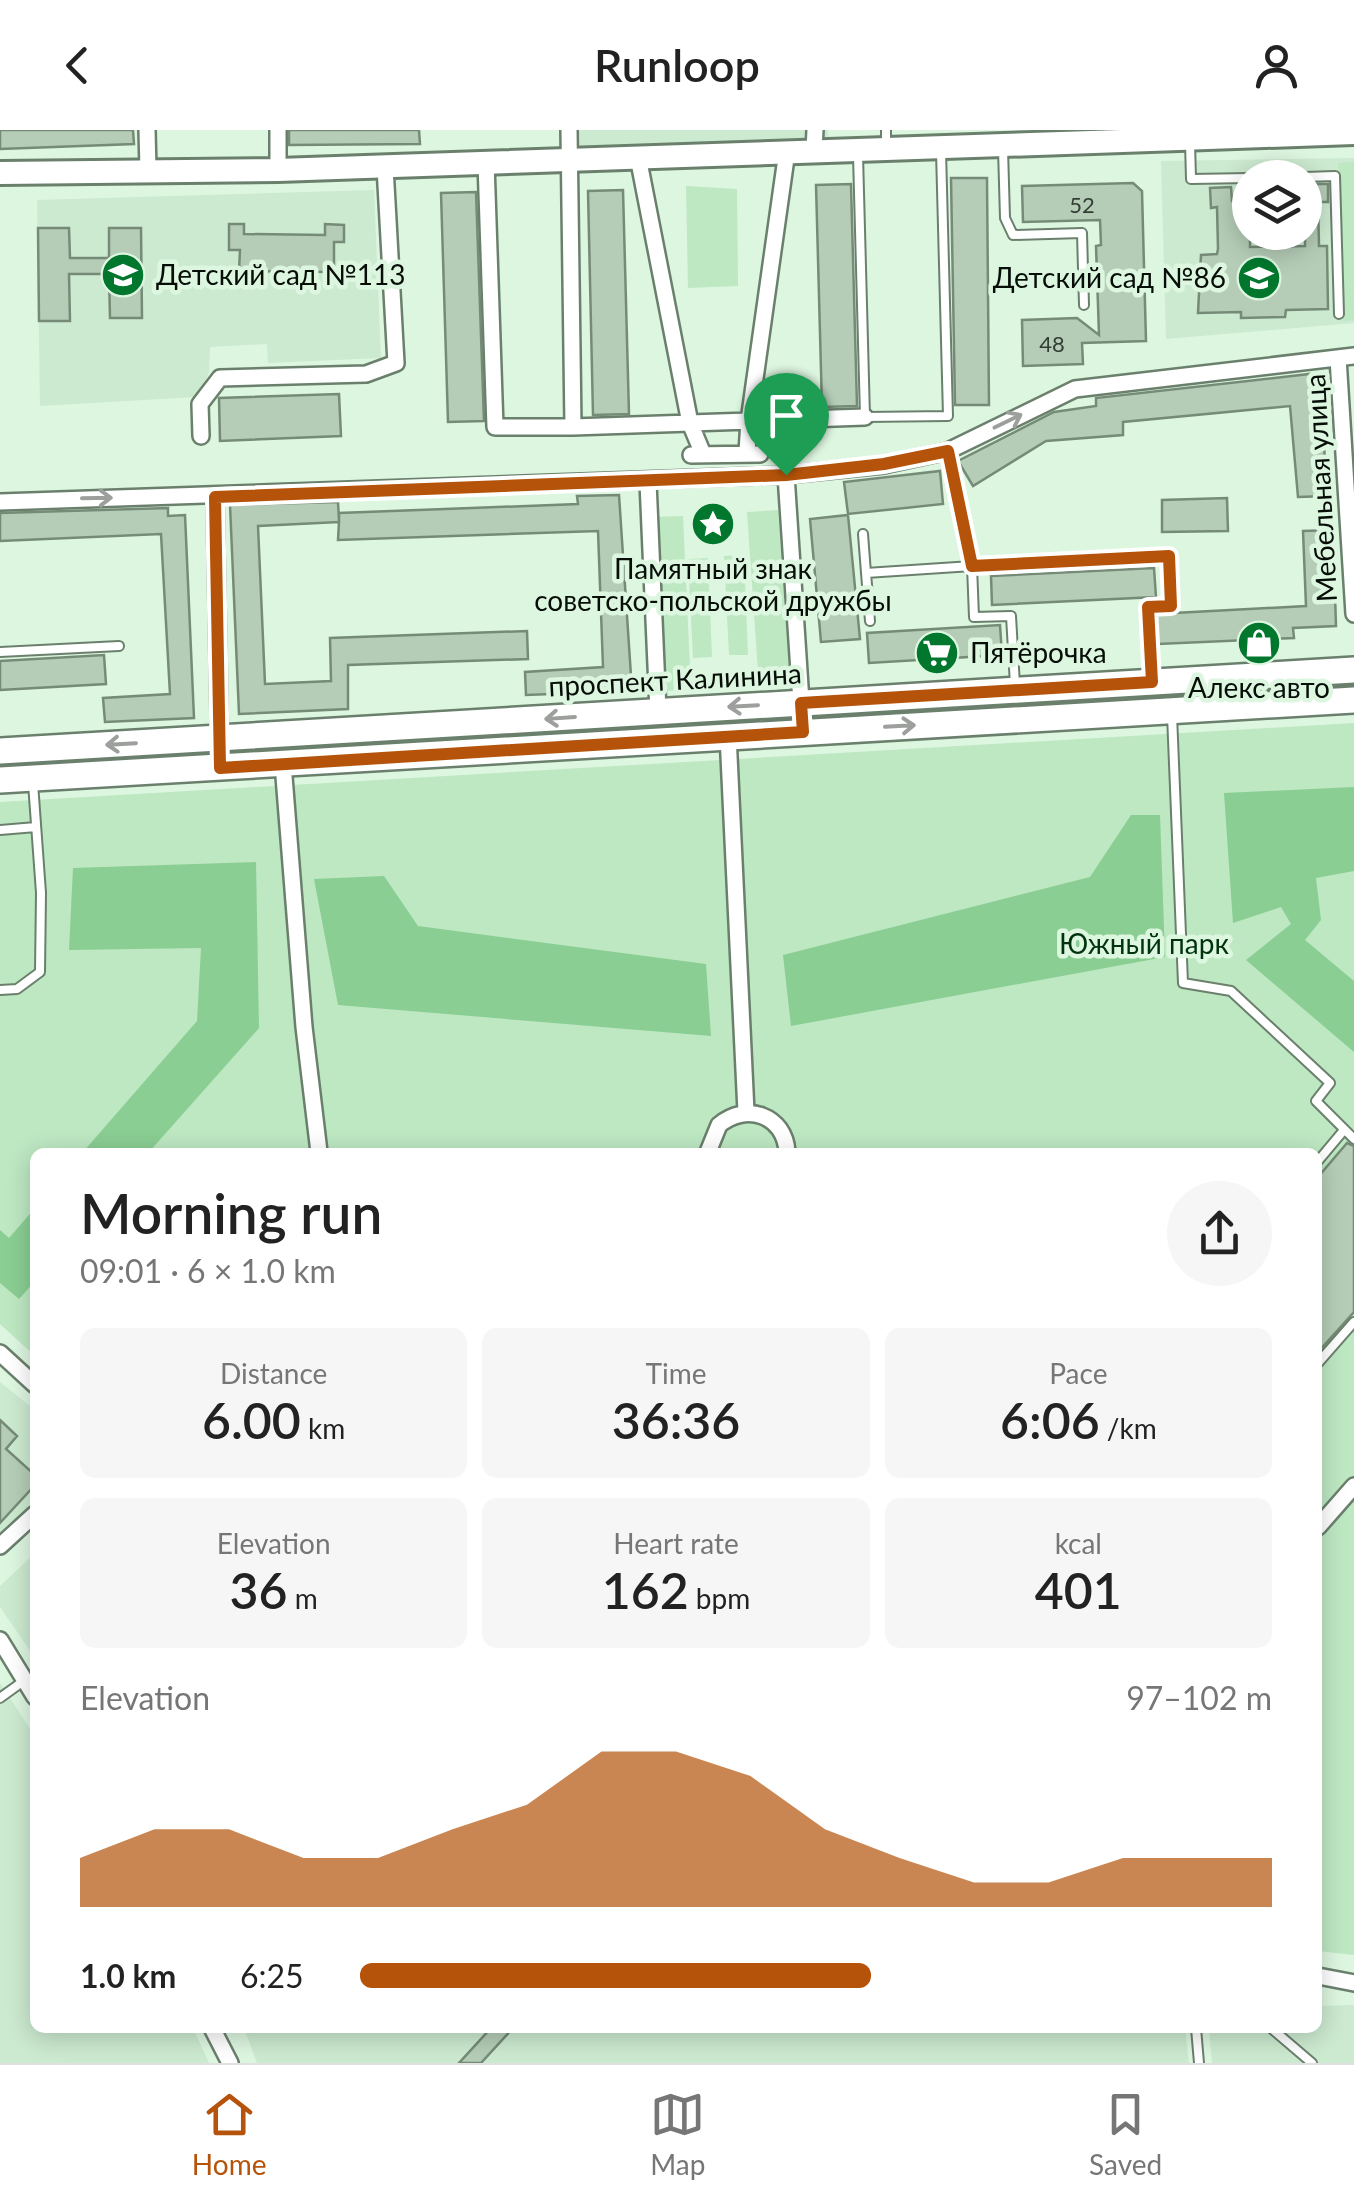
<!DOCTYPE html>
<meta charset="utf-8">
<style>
:root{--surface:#fff;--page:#f6f6f6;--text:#222;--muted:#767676;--line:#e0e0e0;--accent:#b45309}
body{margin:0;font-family:Lato,sans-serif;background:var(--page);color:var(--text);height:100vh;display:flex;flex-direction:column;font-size:38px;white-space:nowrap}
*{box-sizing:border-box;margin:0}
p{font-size:32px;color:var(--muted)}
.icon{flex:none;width:55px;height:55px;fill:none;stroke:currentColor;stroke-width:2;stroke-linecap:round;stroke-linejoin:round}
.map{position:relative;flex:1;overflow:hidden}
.sheet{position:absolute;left:30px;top:1018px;width:1292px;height:885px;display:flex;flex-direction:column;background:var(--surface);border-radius:15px;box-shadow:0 5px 25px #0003}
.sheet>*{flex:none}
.tools{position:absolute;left:1232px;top:30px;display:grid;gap:20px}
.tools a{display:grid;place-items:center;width:90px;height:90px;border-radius:50%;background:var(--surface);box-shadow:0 5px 25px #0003;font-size:50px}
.pin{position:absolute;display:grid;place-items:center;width:85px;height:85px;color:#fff;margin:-102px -42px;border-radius:50% 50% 50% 0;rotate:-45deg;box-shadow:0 0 10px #0007}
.pin .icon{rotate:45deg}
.round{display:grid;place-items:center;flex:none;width:105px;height:105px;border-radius:52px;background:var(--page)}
.head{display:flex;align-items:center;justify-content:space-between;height:170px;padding:0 50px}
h1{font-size:55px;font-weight:600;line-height:75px}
.metrics{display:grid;grid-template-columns:repeat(3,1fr);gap:15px;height:170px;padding:10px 50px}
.metrics div{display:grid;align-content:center;border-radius:15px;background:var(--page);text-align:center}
.metrics b{font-size:50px;font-weight:600}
.metrics small{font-size:28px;font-weight:400}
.metrics p{font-size:28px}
.chart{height:280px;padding:20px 50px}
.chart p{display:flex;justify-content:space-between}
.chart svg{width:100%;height:180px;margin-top:10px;fill:var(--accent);opacity:.7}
ul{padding:0 50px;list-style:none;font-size:32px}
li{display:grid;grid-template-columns:160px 120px 1fr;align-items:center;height:75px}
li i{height:25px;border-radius:12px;background:var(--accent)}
header{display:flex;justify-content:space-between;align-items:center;height:130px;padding:0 50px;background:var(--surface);font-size:45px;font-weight:600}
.menu{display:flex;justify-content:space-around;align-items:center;height:140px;border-top:2px solid var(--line);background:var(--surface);font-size:28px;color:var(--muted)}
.menu a{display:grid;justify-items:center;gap:5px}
.menu .selected{color:var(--accent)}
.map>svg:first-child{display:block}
</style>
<header><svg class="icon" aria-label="back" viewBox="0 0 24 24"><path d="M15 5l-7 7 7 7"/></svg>Runloop<svg class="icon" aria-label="person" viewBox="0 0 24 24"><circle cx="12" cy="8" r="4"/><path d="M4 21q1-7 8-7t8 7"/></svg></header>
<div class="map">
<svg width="1354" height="1933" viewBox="0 0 1354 1933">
<rect width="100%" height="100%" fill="#ddf6e0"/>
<!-- built -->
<path fill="#ccead0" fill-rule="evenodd" d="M 576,0 L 828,0 L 829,16 L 576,16 Z
M 1354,28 L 1354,193 L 1166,209 L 1161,31 ZM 1250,48 L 1305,48 L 1305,102 L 1250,102 Z
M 374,60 L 381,228 L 268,233 L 267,214 L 210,217 L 209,243 L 196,267 L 40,276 L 37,70 Z
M 0,1252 L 35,1280 L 35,1370 L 0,1406 Z
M 35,1423 L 35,1528 L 0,1477 L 0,1456 Z
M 0,1553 L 35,1606 L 35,1898 L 193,1898 L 209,1933 L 0,1933 Z
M 1354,1875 L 1354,1933 L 1212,1933 L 1209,1898 L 1318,1898 L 1318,1876 Z
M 244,1898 L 1185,1898 L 1189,1933 L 257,1933 Z"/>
<!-- green -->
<path fill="#bde8c2" d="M 1354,32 L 1354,190 L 1343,191 L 1338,33 Z
M 686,56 L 737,59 L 738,156 L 688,158 Z
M 778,380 L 790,554 L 759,556 L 747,382 Z
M 683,386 L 691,560 L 661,561 L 653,387 Z
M 744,425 L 748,525 L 729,525 L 724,426 Z
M 708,428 L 712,527 L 693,528 L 688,429 Z
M 1354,593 L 1354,1825 L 1318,1821 L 1318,1022 L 35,1022 L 35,1226 L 0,1194 L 0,672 Z"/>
<!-- water -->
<path fill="#8ace93" d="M 1354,657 L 1354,741 L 1316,748 L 1321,790 L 1305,810 L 1354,851 L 1354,922 L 1246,830 L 1291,794 L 1281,777 L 1233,793 L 1224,663 Z
M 1131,685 L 1160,685 L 1165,827 L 791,896 L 783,825 L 1090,747 Z
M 256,732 L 259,898 L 149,1022 L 83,1022 L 197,891 L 201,818 L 69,820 L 73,738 Z
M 384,746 L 418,796 L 706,834 L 711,906 L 338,875 L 314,749 Z
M 35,1078 L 35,1151 L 19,1169 L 0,1153 L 0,1100 L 9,1108 Z"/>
<!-- building -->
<path fill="#b5cdb7" stroke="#758b77" stroke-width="2.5" d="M 0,0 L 133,0 L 134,14 L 0,19 Z
M 289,0 L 419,0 L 420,14 L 289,15 Z
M 951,48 L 987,48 L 989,275 L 955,275 Z
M 1133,53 L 1142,61 L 1146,211 L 1082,213 L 1083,234 L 1023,236 L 1022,190 L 1077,188 L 1099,205 L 1096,116 L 1101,115 L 1100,90 L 1023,92 L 1022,56 Z
M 851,54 L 857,276 L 822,277 L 816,55 Z
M 1306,54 L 1328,54 L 1328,72 L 1318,72 L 1319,116 L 1327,116 L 1328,179 L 1286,180 L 1285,187 L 1241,188 L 1241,182 L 1198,183 L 1201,125 L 1217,124 L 1218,119 L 1217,77 L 1211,78 L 1210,58 L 1231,57 L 1232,71 L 1250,70 L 1250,117 L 1305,116 Z
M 623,60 L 629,284 L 593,285 L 588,61 Z
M 476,62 L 484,291 L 448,292 L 441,63 Z
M 229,94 L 244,94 L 244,104 L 325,105 L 325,94 L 344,95 L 344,112 L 334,112 L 334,142 L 239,141 L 240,120 L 229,120 Z
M 38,98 L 69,98 L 70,128 L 109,128 L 109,98 L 141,98 L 142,188 L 110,188 L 109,144 L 69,144 L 70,191 L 39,191 Z
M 1318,243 L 1328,366 L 1298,367 L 1290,276 L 1123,292 L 1123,305 L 1046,311 L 973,356 L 958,331 L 1054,282 L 1096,276 L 1096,268 Z
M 339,264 L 341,306 L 220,311 L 219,268 Z
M 940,341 L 943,374 L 848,384 L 844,352 Z
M 619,365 L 632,561 L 526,565 L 525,542 L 603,537 L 598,401 L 338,410 L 339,392 L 258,396 L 265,554 L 331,551 L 330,508 L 527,501 L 528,529 L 348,535 L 348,579 L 239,584 L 230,375 L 338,372 L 339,391 L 339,383 L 578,374 L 577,366 Z
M 1227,368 L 1228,401 L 1162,402 L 1162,370 Z
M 168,378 L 168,386 L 185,385 L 194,588 L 105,592 L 103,568 L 170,564 L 161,404 L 0,411 L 0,383 Z
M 848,385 L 860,509 L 821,512 L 810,389 Z
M 1333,400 L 1336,496 L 1293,498 L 1294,508 L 1158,514 L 1156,484 L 1306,476 L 1303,401 Z
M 1154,438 L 1156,467 L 992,475 L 991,446 Z
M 1000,495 L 1002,525 L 869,533 L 867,503 Z
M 104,525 L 106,554 L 0,560 L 0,531 Z
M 1347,1013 L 1354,1016 L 1354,1182 L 1318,1222 L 1318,1047 Z
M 0,1290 L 17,1306 L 6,1319 L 35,1345 L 35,1355 L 0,1393 Z
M 491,1898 L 513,1898 L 481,1933 L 459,1933 Z"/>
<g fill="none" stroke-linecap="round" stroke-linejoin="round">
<!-- lane casing -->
<g stroke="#6a806d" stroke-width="12">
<path id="lane" d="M 1190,12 L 1191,49 L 1250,48
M 886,18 L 886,0
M 1003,19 L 1005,88 L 1013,105 L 1082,103 L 1084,175
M 858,25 L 865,287 L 948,286 L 941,21
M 1274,48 L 1335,46 L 1339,184
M 863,404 L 866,443
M 870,491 L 866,443 L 972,436 L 948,321
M 0,522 L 119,516
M 1015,555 L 1011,486 L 974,487 L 972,436 L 1169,427 L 1171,476 L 1148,477 L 1151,546
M 1172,585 L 1183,853 L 1231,861 L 1330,953 L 1316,971 L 1354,1009
M 0,700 L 36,697
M 0,860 L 17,859 L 40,842 L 41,763 L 33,653
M 1318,1031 L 1344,1000
M 1318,1233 L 1354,1192
M 0,1568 L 25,1550
M 1196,1898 L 1199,1933
M 1271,1898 L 1312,1933"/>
</g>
<!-- street casing -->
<g stroke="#6a806d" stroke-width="20">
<path id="street" d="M 147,0 L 148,40
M 814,20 L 815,0
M 787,21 L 749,291 L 865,287
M 486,33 L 495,297 L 573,297 L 569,0
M 278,40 L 278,0
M 1338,228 L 1354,484
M 573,297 L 690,293 L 638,27
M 201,306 L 200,274 L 220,248 L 366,244 L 396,233 L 385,37
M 703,324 L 690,293 L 749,291 L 747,322
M 691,325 L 760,324
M 786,345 L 803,602
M 648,352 L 658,581
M 215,367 L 220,638
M 0,372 L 786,345 L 884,335 L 948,321 L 1075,259 L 1354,226
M 728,605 L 746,982
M 283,634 L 304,897 L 319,1022
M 708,1022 L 719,995 C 746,972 785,985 787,1022
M 0,1223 L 35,1255
M 1318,1397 L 1354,1356
M 0,1416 L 35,1384
M 0,1510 L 35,1567
M 1318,1846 L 1354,1853
M 212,1898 L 230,1933"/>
</g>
<!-- secondary casing -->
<g stroke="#6a806d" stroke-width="28">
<path id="secondary" d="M 0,43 L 278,40 L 1354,3"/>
</g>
<!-- primary casing -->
<g stroke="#6a806d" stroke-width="30">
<path id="primary" d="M 0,621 L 1354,540
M 0,650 L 1354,570"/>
</g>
<!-- lane -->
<use href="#lane" stroke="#fff" stroke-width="8"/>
<!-- street -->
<use href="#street" stroke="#fff" stroke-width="15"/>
<!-- secondary -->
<use href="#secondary" stroke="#fff" stroke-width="22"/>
<!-- primary -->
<use href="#primary" stroke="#fff" stroke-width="25"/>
</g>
<!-- one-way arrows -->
<defs><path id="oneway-shaft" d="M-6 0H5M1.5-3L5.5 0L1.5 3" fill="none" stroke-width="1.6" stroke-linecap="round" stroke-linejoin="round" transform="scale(2.5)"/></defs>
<g stroke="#9c9f9c">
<use href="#oneway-shaft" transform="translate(1008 291) rotate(-26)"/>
<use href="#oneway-shaft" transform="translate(97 368) rotate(-1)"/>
<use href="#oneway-shaft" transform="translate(743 576) rotate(177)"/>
<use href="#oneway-shaft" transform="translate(560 588) rotate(176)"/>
<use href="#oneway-shaft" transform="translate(900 596) rotate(-3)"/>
<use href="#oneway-shaft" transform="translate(121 614) rotate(177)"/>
</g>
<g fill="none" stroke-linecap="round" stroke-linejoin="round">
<!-- route casing -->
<g stroke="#fff" stroke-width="20">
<path id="route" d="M 948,321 L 972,436 L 1169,426 L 1171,476 L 1148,477 L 1152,552 L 801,573 L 803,602 L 220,638 L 215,367 L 786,345 L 884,334 Z"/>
</g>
<!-- route -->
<use href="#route" stroke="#b45309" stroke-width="12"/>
</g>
<!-- icons -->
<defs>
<g id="school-disc" transform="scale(2.25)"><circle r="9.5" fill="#00772d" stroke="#ddf6e0"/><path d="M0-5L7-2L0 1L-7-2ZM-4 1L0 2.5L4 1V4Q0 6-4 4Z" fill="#fff"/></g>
<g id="sight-disc" transform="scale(2.25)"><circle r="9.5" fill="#00772d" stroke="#ddf6e0"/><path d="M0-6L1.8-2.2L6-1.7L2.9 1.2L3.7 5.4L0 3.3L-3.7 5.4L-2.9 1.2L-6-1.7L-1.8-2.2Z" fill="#fff"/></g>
<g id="shop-disc" transform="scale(2.25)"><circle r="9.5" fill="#00772d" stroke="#ddf6e0"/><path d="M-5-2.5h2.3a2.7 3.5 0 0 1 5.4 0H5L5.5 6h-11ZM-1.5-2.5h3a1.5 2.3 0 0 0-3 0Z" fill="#fff"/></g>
<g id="supermarket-disc" transform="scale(2.25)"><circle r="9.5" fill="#00772d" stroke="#ddf6e0"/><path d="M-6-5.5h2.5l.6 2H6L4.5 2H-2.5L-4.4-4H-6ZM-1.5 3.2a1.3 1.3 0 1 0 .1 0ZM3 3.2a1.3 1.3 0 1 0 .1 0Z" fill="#fff"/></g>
</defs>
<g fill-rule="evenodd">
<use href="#school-disc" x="123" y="145"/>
<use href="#school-disc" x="1259" y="148"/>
<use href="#sight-disc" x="713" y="394"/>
<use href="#shop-disc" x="1259" y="513"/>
<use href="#supermarket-disc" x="937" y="523"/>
</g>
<g text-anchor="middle" stroke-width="9" stroke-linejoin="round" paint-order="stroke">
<!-- number labels -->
<g font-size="22" fill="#323e34">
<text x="1082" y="83">52</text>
<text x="1052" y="222">48</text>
</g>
<!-- poi labels -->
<g font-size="28" fill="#070e08" stroke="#ddf6e0" text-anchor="start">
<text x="156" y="155">Детский сад №113</text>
<text x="1226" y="158" text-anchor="end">Детский сад №86</text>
<text x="713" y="449" text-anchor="middle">Памятный знак<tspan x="713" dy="32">советско-польской дружбы</tspan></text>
<text x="970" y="533">Пятёрочка</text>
<text x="1259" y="568" text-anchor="middle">Алекс авто</text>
</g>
<!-- street labels -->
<g font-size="28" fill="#070e08" stroke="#ddf6e0">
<text transform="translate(1321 358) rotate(-93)" y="10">Мебельная улица</text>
<text transform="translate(675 550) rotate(-3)" y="10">проспект Калинина</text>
</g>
<!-- park labels -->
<g font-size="28" fill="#00330e" stroke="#ddf6e0">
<text x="1144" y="824">Южный парк</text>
</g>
</g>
</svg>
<div class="tools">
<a><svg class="icon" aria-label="layers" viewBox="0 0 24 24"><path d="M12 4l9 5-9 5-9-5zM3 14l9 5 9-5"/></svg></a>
</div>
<div class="pin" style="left:786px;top:345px;background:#1e9e55"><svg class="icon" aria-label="arrive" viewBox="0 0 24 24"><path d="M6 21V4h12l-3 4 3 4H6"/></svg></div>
<section class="sheet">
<div class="head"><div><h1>Morning run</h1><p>09:01 · 6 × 1.0 km</p></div><a class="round"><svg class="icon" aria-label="share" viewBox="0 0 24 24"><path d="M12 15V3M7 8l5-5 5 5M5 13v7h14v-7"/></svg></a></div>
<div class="metrics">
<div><p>Distance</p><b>6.00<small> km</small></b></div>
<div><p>Time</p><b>36:36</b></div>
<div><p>Pace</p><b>6:06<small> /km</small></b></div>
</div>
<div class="metrics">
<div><p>Elevation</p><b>36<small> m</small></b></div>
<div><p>Heart rate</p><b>162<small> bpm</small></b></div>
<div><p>kcal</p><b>401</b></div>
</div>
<div class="chart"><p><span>Elevation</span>97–102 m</p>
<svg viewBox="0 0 160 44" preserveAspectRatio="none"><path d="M0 44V32L10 25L20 25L30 32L40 32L50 25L60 19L70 6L80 6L90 12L100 25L110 32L120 38L130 38L140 32L150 32L160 32V44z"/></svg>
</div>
<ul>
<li><b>1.0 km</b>6:25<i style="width:56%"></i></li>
</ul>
</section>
</div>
<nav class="menu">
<a class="selected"><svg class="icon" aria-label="home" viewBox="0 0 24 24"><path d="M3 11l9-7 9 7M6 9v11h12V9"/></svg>Home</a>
<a><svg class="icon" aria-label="map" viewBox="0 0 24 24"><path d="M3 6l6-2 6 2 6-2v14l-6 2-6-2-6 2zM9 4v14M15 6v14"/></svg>Map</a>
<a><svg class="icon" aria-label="saved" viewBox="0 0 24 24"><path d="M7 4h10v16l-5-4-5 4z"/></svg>Saved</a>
</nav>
